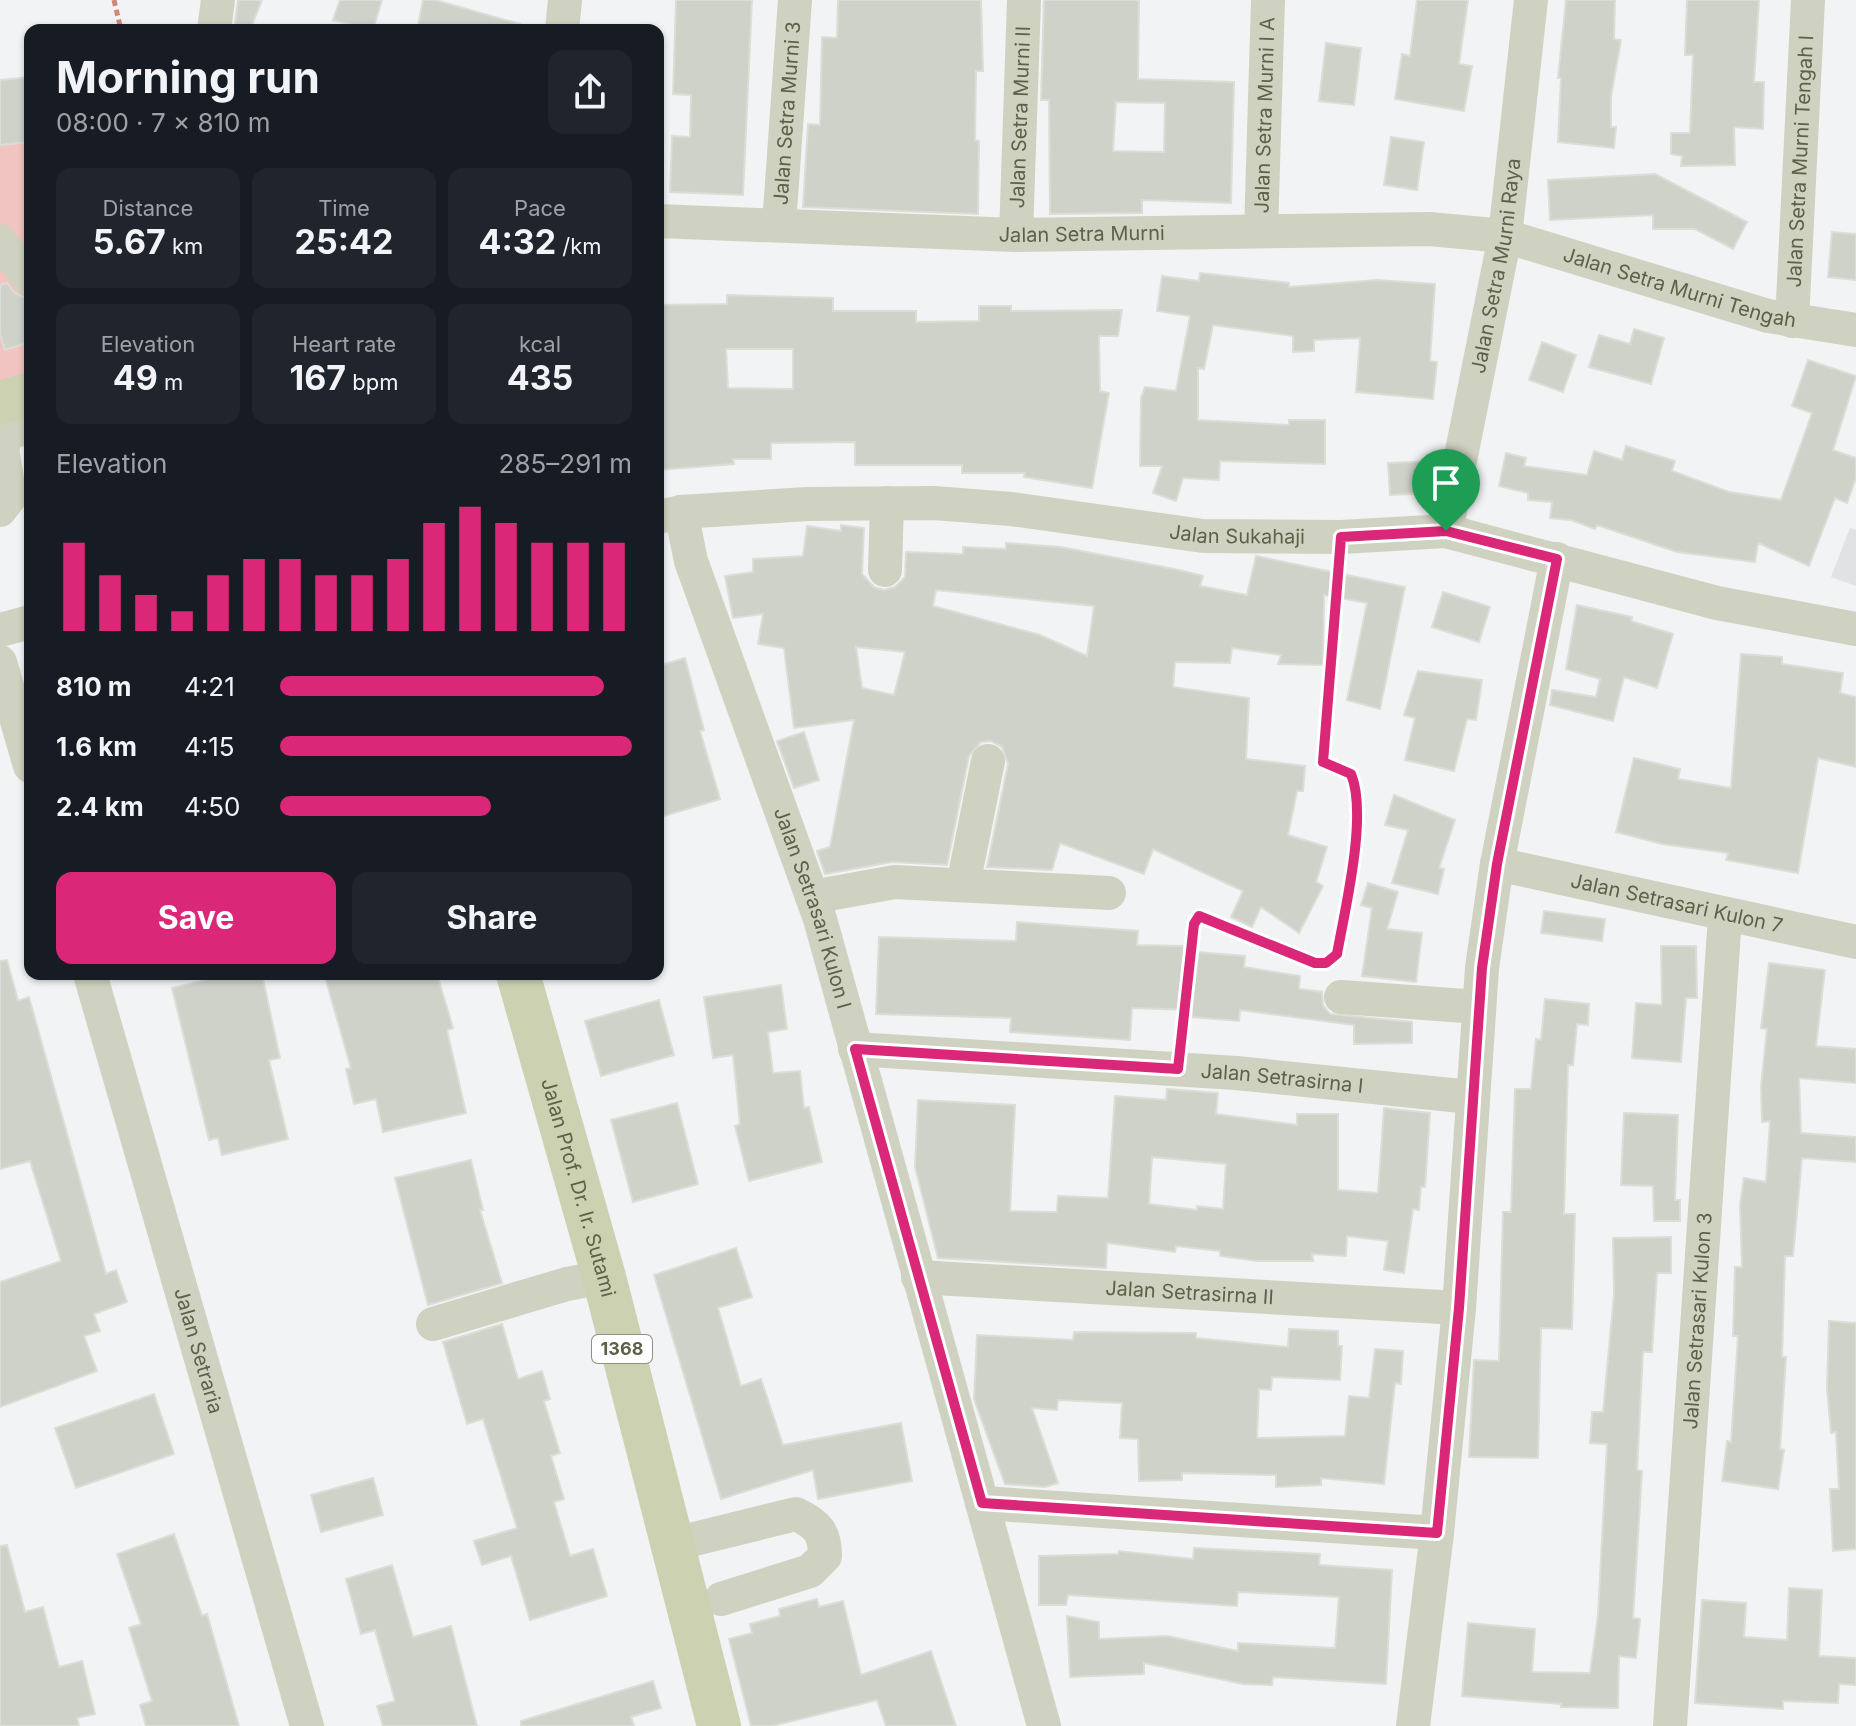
<!DOCTYPE html>
<meta charset="utf-8">
<style>
:root{--surface:#171b24;--page:#20242c;--text:#f1f3f6;--muted:#9ea1a6;--accent:#db2777}
body{margin:0;font-family:Inter,sans-serif;background:var(--page);color:var(--text);height:100vh;display:flex;flex-direction:column;font-size:30px;white-space:nowrap}
*{box-sizing:border-box;margin:0}
p{font-size:26px;color:var(--muted)}
.icon{flex:none;width:44px;height:44px;fill:none;stroke:currentColor;stroke-width:2;stroke-linecap:round;stroke-linejoin:round}
.map{position:relative;flex:1;overflow:hidden}
.panel{position:absolute;left:24px;top:24px;width:640px;height:956px;display:flex;flex-direction:column;background:var(--surface);border-radius:16px;box-shadow:0 2px 6px #0004}
.panel>*{flex:none}
.pin{position:absolute;display:grid;place-items:center;width:68px;height:68px;color:#fff;margin:-82px -34px;border-radius:50% 50% 50% 0;rotate:-45deg;box-shadow:0 0 8px #0007}
.pin .icon{rotate:45deg}
.round{display:grid;place-items:center;flex:none;width:84px;height:84px;border-radius:16px;background:var(--page)}
.summary{display:flex;align-items:center;justify-content:space-between;height:136px;padding:0 32px}
h1{font-size:44px;font-weight:700;line-height:60px}
.figures{display:grid;grid-template-columns:repeat(3,1fr);gap:12px;height:136px;padding:8px 32px}
.figures div{display:grid;align-content:center;border-radius:16px;background:var(--page);text-align:center}
.figures b{font-size:34px;font-weight:700}
.figures small{font-size:22px;font-weight:400}
.figures p{font-size:22px}
.chart{height:224px;padding:16px 32px}
.chart p{display:flex;justify-content:space-between}
.chart svg{width:100%;height:144px;margin-top:8px;stroke:var(--accent);stroke-width:6}
.button{display:flex;gap:16px;margin-top:auto;padding:16px 32px}
.button a{flex:1;height:92px;border-radius:16px;background:var(--accent);color:#fff;font-size:32px;font-weight:700;line-height:92px;text-align:center}
.button a+a{background:var(--page);color:var(--text)}
ul{padding:0 32px;list-style:none;font-size:26px}
li{display:grid;grid-template-columns:128px 96px 1fr;align-items:center;height:60px}
li i{height:20px;border-radius:10px;background:var(--accent)}
.map>svg:first-child{display:block}
</style>
<div class="map">
<svg width="1856" height="1726" viewBox="0 0 1856 1726">
<rect width="100%" height="100%" fill="#f2f3f4"/>
<!-- education -->
<path fill="#e1e2e3" d="M 1850,528 L 1856,530 L 1856,586 L 1831,577 Z"/>
<!-- green -->
<path fill="#f2c4c1" d="M 30,132 L 30,377 L 0,386 L 0,134 Z"/>
<!-- building -->
<path fill="#cfd2c9" stroke="#dbded6" stroke-width="2" fill-rule="evenodd" d="M 238,0 L 262,0 L 250,30 L 234,30 Z
M 340,0 L 382,0 L 373,30 L 333,20 Z
M 423,0 L 435,0 L 520,24 L 519,30 L 417,30 Z
M 676,0 L 752,0 L 743,195 L 670,192 L 672,136 L 690,137 L 691,95 L 673,94 Z
M 838,0 L 981,0 L 983,71 L 976,71 L 975,140 L 979,141 L 978,214 L 803,207 L 808,124 L 820,125 L 822,37 L 837,38 Z
M 1044,0 L 1139,0 L 1138,79 L 1234,82 L 1231,203 L 1142,200 L 1142,213 L 1050,214 L 1049,100 L 1041,100 ZM 1116,102 L 1165,103 L 1164,152 L 1113,151 Z
M 1417,0 L 1468,0 L 1459,64 L 1472,66 L 1464,111 L 1395,99 L 1402,54 L 1410,56 Z
M 1566,0 L 1615,0 L 1614,39 L 1621,40 L 1611,97 L 1611,127 L 1616,127 L 1614,148 L 1558,142 L 1561,78 L 1558,78 Z
M 1687,0 L 1759,0 L 1754,82 L 1764,82 L 1763,129 L 1734,127 L 1735,165 L 1681,166 L 1682,156 L 1671,154 L 1671,133 L 1690,133 L 1693,55 L 1685,55 Z
M 1326,43 L 1361,48 L 1354,105 L 1319,101 Z
M 30,77 L 30,142 L 0,145 L 0,80 Z
M 1391,137 L 1424,142 L 1417,190 L 1384,185 Z
M 1655,174 L 1747,222 L 1733,249 L 1695,229 L 1653,229 L 1653,215 L 1550,220 L 1548,180 Z
M 1832,232 L 1856,234 L 1856,280 L 1828,277 Z
M 1200,273 L 1289,283 L 1289,287 L 1377,280 L 1435,284 L 1430,361 L 1437,362 L 1433,399 L 1356,392 L 1360,338 L 1314,340 L 1314,351 L 1293,352 L 1293,336 L 1213,325 L 1204,369 L 1198,368 L 1198,420 L 1289,425 L 1289,420 L 1325,420 L 1325,464 L 1220,461 L 1219,480 L 1183,478 L 1176,501 L 1153,493 L 1162,466 L 1140,466 L 1141,398 L 1145,387 L 1176,391 L 1190,316 L 1157,311 L 1162,276 L 1199,281 Z
M 7,283 L 15,293 L 27,299 L 30,342 L 5,350 L 0,334 L 0,285 Z
M 727,295 L 833,298 L 833,311 L 916,311 L 916,322 L 979,321 L 979,306 L 1011,306 L 1011,311 L 1122,310 L 1118,336 L 1099,336 L 1100,391 L 1109,393 L 1092,488 L 1024,477 L 1025,473 L 962,473 L 962,465 L 855,465 L 855,442 L 771,443 L 771,459 L 733,459 L 734,464 L 658,470 L 658,305 L 727,304 ZM 726,349 L 793,349 L 793,389 L 728,388 Z
M 1634,329 L 1664,338 L 1651,384 L 1589,367 L 1599,335 L 1630,344 Z
M 1542,342 L 1576,355 L 1563,392 L 1529,380 Z
M 1808,360 L 1856,376 L 1833,450 L 1856,458 L 1856,478 L 1847,503 L 1835,498 L 1809,566 L 1758,543 L 1755,562 L 1677,552 L 1597,525 L 1595,529 L 1571,520 L 1550,518 L 1552,502 L 1528,500 L 1528,493 L 1499,486 L 1506,453 L 1526,458 L 1524,466 L 1587,475 L 1594,451 L 1622,460 L 1626,446 L 1675,461 L 1672,471 L 1729,492 L 1781,500 L 1812,413 L 1792,406 Z
M 1432,461 L 1433,493 L 1390,495 L 1388,463 Z
M 841,525 L 864,528 L 862,574 L 874,587 L 884,590 L 895,587 L 905,577 L 906,552 L 963,554 L 963,547 L 1006,549 L 1006,543 L 1061,547 L 1179,570 L 1203,576 L 1200,586 L 1247,595 L 1256,556 L 1405,587 L 1380,709 L 1347,700 L 1367,603 L 1324,595 L 1323,665 L 1278,664 L 1281,655 L 1232,648 L 1230,663 L 1175,662 L 1173,687 L 1249,698 L 1246,759 L 1305,766 L 1303,791 L 1297,791 L 1288,835 L 1327,847 L 1316,882 L 1323,886 L 1299,933 L 1261,907 L 1252,927 L 1231,917 L 1243,891 L 1153,849 L 1144,874 L 1060,843 L 1052,870 L 987,867 L 1008,764 L 1002,747 L 991,741 L 981,742 L 969,756 L 947,865 L 892,862 L 825,874 L 817,851 L 830,847 L 854,720 L 794,728 L 784,648 L 758,644 L 763,614 L 733,618 L 725,576 L 753,572 L 753,559 L 803,556 L 807,526 L 841,531 ZM 936,590 L 1094,606 L 1087,656 L 1040,635 L 933,606 ZM 856,647 L 905,652 L 894,695 L 862,688 Z
M 1443,592 L 1490,607 L 1479,642 L 1432,627 Z
M 1577,605 L 1632,617 L 1631,621 L 1673,634 L 1657,688 L 1624,677 L 1613,721 L 1550,705 L 1552,690 L 1596,697 L 1600,679 L 1566,669 Z
M 1741,654 L 1782,657 L 1782,664 L 1843,673 L 1840,693 L 1856,697 L 1856,767 L 1818,758 L 1798,873 L 1726,860 L 1728,853 L 1662,844 L 1616,832 L 1634,758 L 1680,769 L 1678,779 L 1731,788 Z
M 685,658 L 704,730 L 700,731 L 720,799 L 658,818 L 658,666 Z
M 1418,671 L 1482,680 L 1476,720 L 1467,719 L 1454,771 L 1405,760 L 1415,718 L 1404,715 Z
M 804,732 L 819,780 L 794,788 L 777,741 Z
M 1394,795 L 1455,820 L 1439,868 L 1444,869 L 1438,894 L 1392,883 L 1408,830 L 1385,825 Z
M 1368,883 L 1398,892 L 1387,929 L 1422,933 L 1416,982 L 1362,976 L 1372,908 L 1361,905 Z
M 1544,911 L 1605,919 L 1602,941 L 1541,933 Z
M 1017,922 L 1138,931 L 1137,945 L 1184,946 L 1184,951 L 1245,956 L 1244,967 L 1300,976 L 1299,989 L 1322,992 L 1323,1005 L 1330,1014 L 1412,1022 L 1412,1043 L 1354,1044 L 1354,1025 L 1240,1010 L 1239,1021 L 1192,1017 L 1192,1010 L 1132,1008 L 1130,1040 L 1010,1032 L 1011,1018 L 876,1014 L 879,937 L 1016,941 Z
M 1661,946 L 1696,946 L 1697,998 L 1686,998 L 1681,1062 L 1632,1058 L 1636,1003 L 1662,1005 Z
M 7,960 L 18,1001 L 29,997 L 106,1274 L 116,1270 L 127,1302 L 94,1314 L 100,1331 L 84,1336 L 97,1371 L 0,1407 L 0,1282 L 61,1261 L 30,1161 L 0,1169 L 0,961 Z
M 1769,963 L 1825,970 L 1816,1046 L 1856,1049 L 1856,1083 L 1799,1078 L 1801,1133 L 1856,1137 L 1856,1162 L 1802,1158 L 1793,1256 L 1785,1256 L 1782,1357 L 1786,1357 L 1780,1449 L 1784,1450 L 1778,1489 L 1722,1481 L 1727,1441 L 1731,1442 L 1738,1336 L 1733,1336 L 1735,1267 L 1742,1267 L 1740,1205 L 1744,1178 L 1766,1182 L 1770,1121 L 1762,1122 L 1761,1086 L 1767,1029 L 1761,1028 Z
M 230,974 L 262,974 L 280,1058 L 269,1060 L 288,1139 L 222,1155 L 218,1138 L 209,1140 L 172,988 Z
M 336,974 L 437,974 L 453,1028 L 447,1030 L 466,1113 L 383,1132 L 376,1099 L 354,1104 L 346,1069 L 351,1068 L 325,977 Z
M 781,985 L 787,1029 L 768,1032 L 773,1073 L 800,1071 L 804,1108 L 809,1107 L 822,1162 L 749,1181 L 735,1126 L 740,1124 L 733,1055 L 713,1058 L 704,997 Z
M 1545,999 L 1589,1004 L 1588,1025 L 1577,1024 L 1573,1065 L 1568,1065 L 1564,1214 L 1575,1214 L 1572,1329 L 1541,1328 L 1538,1458 L 1469,1457 L 1474,1360 L 1499,1361 L 1503,1212 L 1511,1212 L 1515,1089 L 1531,1089 L 1536,1039 L 1541,1040 Z
M 659,1000 L 674,1055 L 601,1076 L 585,1021 Z
M 1167,1089 L 1218,1093 L 1216,1114 L 1297,1125 L 1297,1114 L 1338,1114 L 1338,1190 L 1378,1193 L 1384,1108 L 1430,1113 L 1425,1187 L 1421,1187 L 1419,1210 L 1413,1209 L 1404,1273 L 1384,1270 L 1388,1241 L 1347,1236 L 1346,1256 L 1312,1254 L 1313,1261 L 1257,1261 L 1220,1256 L 1220,1251 L 1176,1246 L 1175,1252 L 1107,1243 L 1106,1268 L 938,1258 L 915,1167 L 918,1100 L 1015,1105 L 1010,1211 L 1057,1212 L 1058,1196 L 1108,1198 L 1115,1096 L 1166,1100 ZM 1152,1157 L 1226,1164 L 1223,1209 L 1197,1206 L 1197,1210 L 1149,1204 Z
M 677,1103 L 698,1184 L 633,1202 L 611,1120 Z
M 1624,1113 L 1678,1115 L 1675,1200 L 1680,1200 L 1680,1221 L 1654,1221 L 1653,1186 L 1621,1185 Z
M 471,1160 L 483,1210 L 480,1210 L 502,1283 L 428,1305 L 395,1178 Z
M 1671,1237 L 1671,1273 L 1657,1273 L 1652,1352 L 1643,1352 L 1637,1470 L 1642,1471 L 1633,1618 L 1640,1619 L 1636,1658 L 1619,1656 L 1618,1708 L 1561,1707 L 1561,1704 L 1462,1696 L 1468,1623 L 1535,1629 L 1532,1672 L 1590,1673 L 1598,1615 L 1607,1444 L 1590,1443 L 1592,1412 L 1603,1412 L 1614,1294 L 1613,1238 Z
M 736,1248 L 752,1297 L 718,1308 L 741,1386 L 761,1379 L 783,1445 L 901,1423 L 912,1481 L 818,1499 L 813,1470 L 721,1499 L 654,1275 Z
M 1829,1321 L 1856,1323 L 1856,1549 L 1833,1551 L 1830,1489 L 1839,1489 L 1836,1432 L 1831,1433 L 1827,1388 Z
M 502,1324 L 518,1379 L 542,1371 L 550,1399 L 544,1401 L 560,1453 L 551,1456 L 564,1499 L 554,1502 L 570,1556 L 593,1549 L 607,1596 L 530,1620 L 511,1556 L 482,1565 L 474,1541 L 517,1528 L 483,1419 L 467,1424 L 443,1342 Z
M 1289,1329 L 1338,1331 L 1338,1346 L 1342,1346 L 1340,1380 L 1272,1377 L 1271,1390 L 1259,1389 L 1257,1438 L 1345,1436 L 1349,1396 L 1369,1398 L 1375,1349 L 1403,1351 L 1401,1384 L 1395,1383 L 1384,1484 L 1321,1478 L 1321,1485 L 1276,1487 L 1276,1475 L 1182,1473 L 1182,1480 L 1139,1481 L 1138,1439 L 1120,1438 L 1122,1403 L 1058,1400 L 1057,1410 L 1032,1408 L 1058,1483 L 1045,1487 L 1005,1484 L 974,1399 L 977,1335 L 1073,1340 L 1074,1332 L 1196,1333 L 1196,1338 L 1288,1347 Z
M 154,1394 L 174,1454 L 76,1488 L 55,1428 Z
M 373,1478 L 383,1515 L 321,1532 L 311,1495 Z
M 174,1534 L 202,1616 L 207,1614 L 239,1726 L 146,1726 L 140,1705 L 152,1701 L 129,1628 L 141,1624 L 117,1554 Z
M 7,1545 L 25,1612 L 43,1607 L 59,1667 L 82,1661 L 95,1714 L 77,1718 L 79,1726 L 0,1726 L 0,1546 Z
M 1194,1548 L 1320,1554 L 1319,1565 L 1392,1570 L 1386,1684 L 1273,1677 L 1272,1685 L 1243,1684 L 1144,1663 L 1144,1674 L 1070,1677 L 1067,1616 L 1099,1622 L 1099,1639 L 1167,1636 L 1238,1651 L 1238,1643 L 1335,1648 L 1339,1597 L 1238,1592 L 1237,1606 L 1068,1595 L 1066,1605 L 1039,1605 L 1039,1556 L 1118,1554 L 1119,1551 L 1193,1559 Z
M 392,1565 L 413,1637 L 451,1626 L 477,1726 L 383,1726 L 377,1706 L 395,1701 L 375,1630 L 361,1634 L 346,1579 Z
M 1789,1588 L 1822,1590 L 1819,1656 L 1856,1658 L 1856,1685 L 1839,1684 L 1838,1703 L 1783,1701 L 1783,1709 L 1695,1703 L 1702,1600 L 1746,1603 L 1744,1637 L 1787,1640 Z
M 817,1599 L 819,1607 L 843,1601 L 861,1675 L 931,1651 L 956,1726 L 886,1726 L 877,1700 L 772,1726 L 751,1726 L 729,1639 L 752,1633 L 750,1624 L 780,1616 L 779,1609 Z
M 653,1681 L 661,1708 L 631,1717 L 634,1726 L 521,1726 L 521,1721 Z"/>
<g fill="none" stroke-linecap="round" stroke-linejoin="round">
<!-- path -->
<path stroke="#d18877" stroke-width="5" stroke-dasharray="6 4" stroke-linecap="butt" d="M 114,0 L 121,30
M 1181,1043 L 1194,924 L 1199,916 L 1315,963 L 1326,963 L 1337,954 C 1345,908 1368,816 1351,774 L 1323,762 L 1339,566"/>
<!-- minor -->
<g stroke="#cfd2c0" stroke-width="34">
<path d="M 214,30 L 218,0"/>
<path d="M 562,30 L 565,0"/>
<path id="s1" d="M 658,221 L 1016,235 L 1429,229 L 1505,236 L 1768,316 L 1856,330"/>
<path id="s2" d="M 779,225 L 795,0"/>
<path id="s3" d="M 1261,231 L 1268,0"/>
<path id="s4" d="M 1016,235 L 1024,0"/>
<path d="M 0,241 L 30,280"/>
<path id="s5" d="M 1792,321 L 1808,0"/>
<path d="M 0,510 L 10,497 L 2,449 L 6,434 L 30,426"/>
<path id="s6" d="M 681,512 L 691,561 L 820,919 L 1044,1726"/>
<path id="s7" d="M 658,517 L 681,512 L 807,504 L 934,503 L 1011,509 L 1203,536 L 1341,537 L 1446,531 L 1717,603 L 1856,629"/>
<path id="s8" d="M 1446,531 L 1505,236 L 1531,0"/>
<path d="M 885,570 L 887,503"/>
<path d="M 0,630 L 30,622"/>
<path d="M 0,662 L 30,766"/>
<path id="s9" d="M 1497,864 L 1856,942"/>
<path d="M 963,885 L 988,761"/>
<path d="M 812,897 L 895,882 L 1109,893"/>
<path id="s10" d="M 90,974 L 307,1726"/>
<path d="M 1341,997 L 1479,1007"/>
<path id="s11" d="M 855,1049 L 1236,1073 L 1471,1097"/>
<path id="s12" d="M 918,1277 L 1459,1308"/>
<path d="M 433,1324 L 567,1284 L 604,1277"/>
<path d="M 982,1503 L 1437,1533"/>
<path d="M 670,1545 L 796,1514 C 817,1524 825,1532 825,1556 L 810,1571 L 721,1599"/>
<path d="M 1413,1726 L 1437,1533 L 1459,1308 L 1482,968 L 1497,864 L 1557,559"/>
<path id="s13" d="M 1670,1726 L 1725,916"/>
</g>
<!-- major -->
<g stroke="#ccd1b2" stroke-width="44">
<path d="M 0,403 L 30,394"/>
<path id="s14" d="M 518,974 L 604,1277 L 719,1726"/>
</g>
</g>
<g fill="none" stroke-linecap="round" stroke-linejoin="round">
<!-- route casing -->
<g stroke="#fff" stroke-width="16">
<path id="route" d="M 1446,531 L 1557,559 L 1497,864 L 1482,968 L 1459,1308 L 1437,1533 L 982,1503 L 855,1049 L 1178,1069 L 1194,924 L 1199,916 L 1315,963 L 1326,963 L 1337,954 C 1345,909 1368,815 1351,774 L 1323,762 L 1341,537 Z"/>
</g>
<!-- route -->
<use href="#route" stroke="#db2777" stroke-width="10"/>
</g>
<g text-anchor="middle" stroke-width="6" stroke-linejoin="round" paint-order="stroke">
<!-- shield labels -->
<rect fill="#fff" stroke="#8e9080" stroke-width="2" x="592" y="1335" width="60" height="28" rx="6"/>
<g font-size="18" font-weight="bold" fill="#5d6149">
<text x="622" y="1355">1368</text>
</g>
<!-- street labels -->
<g font-size="20" fill="#5d6149" stroke="#fff">
<text dy="7" stroke="none"><textPath href="#s2" startOffset="112">Jalan Setra Murni 3</textPath></text>
<text dy="7" stroke="none"><textPath href="#s3" startOffset="116">Jalan Setra Murni I A</textPath></text>
<text dy="7" stroke="none"><textPath href="#s4" startOffset="118">Jalan Setra Murni II</textPath></text>
<text dy="7" stroke="none"><textPath href="#s5" startOffset="160">Jalan Setra Murni Tengah I</textPath></text>
<text dy="7" stroke="none"><textPath href="#s1" startOffset="424">Jalan Setra Murni</textPath></text>
<text dy="7" stroke="none"><textPath href="#s8" startOffset="270">Jalan Setra Murni Raya</textPath></text>
<text dy="7" stroke="none"><textPath href="#s1" startOffset="1030">Jalan Setra Murni Tengah</textPath></text>
<text dy="7" stroke="none"><textPath href="#s7" startOffset="582">Jalan Sukahaji</textPath></text>
<text dy="7" stroke="none"><textPath href="#s9" startOffset="184">Jalan Setrasari Kulon 7</textPath></text>
<text dy="7" stroke="none"><textPath href="#s6" startOffset="418">Jalan Setrasari Kulon I</textPath></text>
<text dy="7" stroke="none"><textPath href="#s11" startOffset="428">Jalan Setrasirna I</textPath></text>
<text dy="7" stroke="none"><textPath href="#s14" startOffset="222">Jalan Prof. Dr. Ir. Sutami</textPath></text>
<text dy="7" stroke="none"><textPath href="#s12" startOffset="272">Jalan Setrasirna II</textPath></text>
<text dy="7" stroke="none"><textPath href="#s13" startOffset="406">Jalan Setrasari Kulon 3</textPath></text>
<text dy="7" stroke="none"><textPath href="#s10" startOffset="392">Jalan Setraria</textPath></text>
</g>
</g>
</svg>
<div class="pin" style="left:1446px;top:531px;background:#1e9e55"><svg class="icon" aria-label="arrive" viewBox="0 0 24 24"><path d="M6 21V4h12l-3 4 3 4H6"/></svg></div>
<section class="panel">
<div class="summary"><div><h1>Morning run</h1><p>08:00 · 7 × 810 m</p></div><a class="round"><svg class="icon" aria-label="share" viewBox="0 0 24 24"><path d="M12 15V3M7 8l5-5 5 5M5 13v7h14v-7"/></svg></a></div>
<div class="figures">
<div><p>Distance</p><b>5.67<small> km</small></b></div>
<div><p>Time</p><b>25:42</b></div>
<div><p>Pace</p><b>4:32<small> /km</small></b></div>
</div>
<div class="figures">
<div><p>Elevation</p><b>49<small> m</small></b></div>
<div><p>Heart rate</p><b>167<small> bpm</small></b></div>
<div><p>kcal</p><b>435</b></div>
</div>
<div class="chart"><p><span>Elevation</span>285–291 m</p>
<svg viewBox="0 0 160 44" preserveAspectRatio="none"><path d="M5 44V17M15 44V27M25 44V33M35 44V38M45 44V27M55 44V22M65 44V22M75 44V27M85 44V27M95 44V22M105 44V11M115 44V6M125 44V11M135 44V17M145 44V17M155 44V17"/></svg>
</div>
<ul>
<li><b>810 m</b>4:21<i style="width:92%"></i></li>
<li><b>1.6 km</b>4:15<i style="width:100%"></i></li>
<li><b>2.4 km</b>4:50<i style="width:60%"></i></li>
</ul>
<div class="button"><a>Save</a><a>Share</a></div>
</section>
</div>
